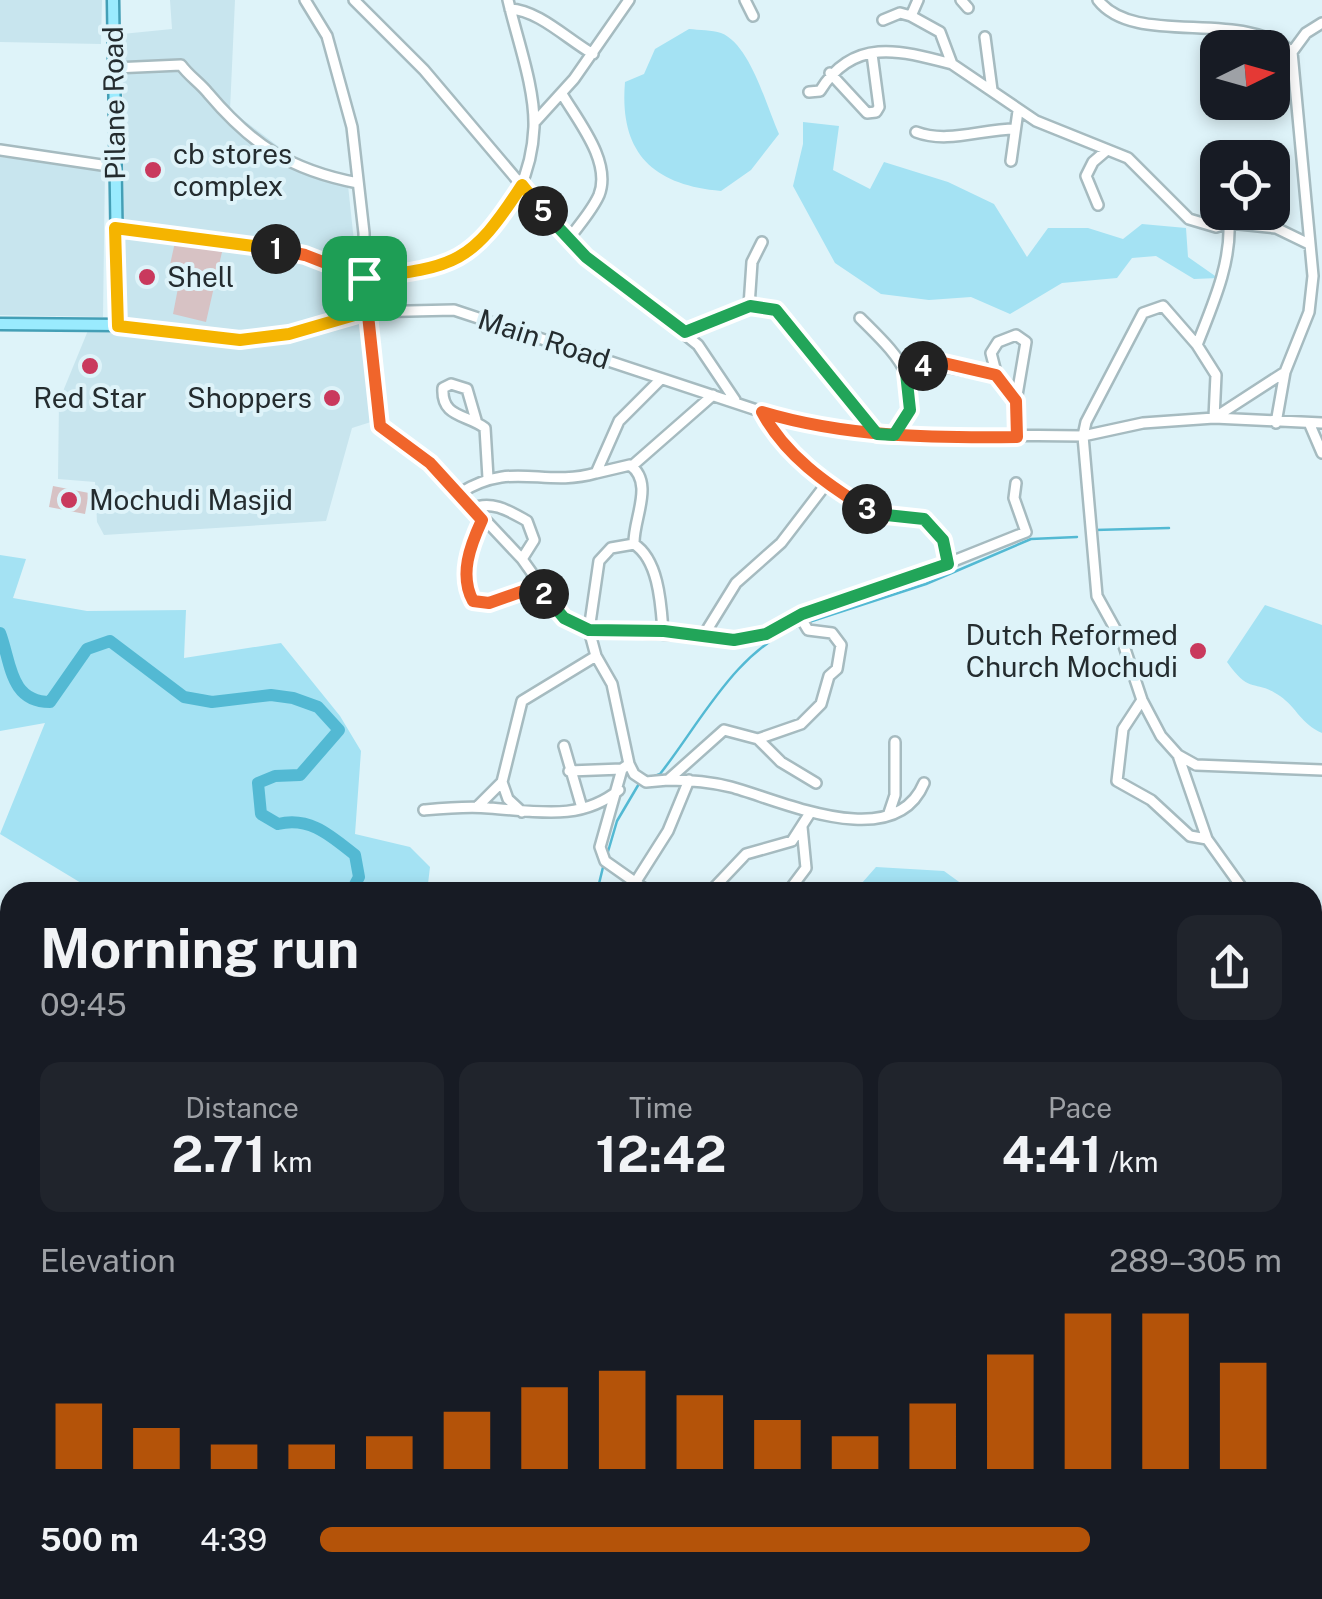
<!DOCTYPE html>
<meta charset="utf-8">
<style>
:root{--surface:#171b24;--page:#20242c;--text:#f1f3f6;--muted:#9ea1a6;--accent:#b45309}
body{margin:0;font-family:"Public Sans",sans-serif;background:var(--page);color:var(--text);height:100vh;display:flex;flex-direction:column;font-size:38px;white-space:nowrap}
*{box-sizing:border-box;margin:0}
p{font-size:32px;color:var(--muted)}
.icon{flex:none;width:55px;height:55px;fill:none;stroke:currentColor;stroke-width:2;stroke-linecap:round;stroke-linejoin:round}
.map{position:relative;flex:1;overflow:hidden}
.details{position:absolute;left:0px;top:882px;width:1322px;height:718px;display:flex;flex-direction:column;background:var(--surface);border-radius:30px 30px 0 0;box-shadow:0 5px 15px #0003}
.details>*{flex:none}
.needle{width:65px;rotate:85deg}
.fabs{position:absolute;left:1200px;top:30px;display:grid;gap:20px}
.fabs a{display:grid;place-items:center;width:90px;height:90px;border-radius:20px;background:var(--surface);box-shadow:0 5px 15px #0003;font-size:50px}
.pin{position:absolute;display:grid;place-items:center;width:85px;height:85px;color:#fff;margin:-42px;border-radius:20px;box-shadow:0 5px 15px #0006}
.km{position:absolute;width:50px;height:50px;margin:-25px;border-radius:50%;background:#222;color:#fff;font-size:28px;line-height:50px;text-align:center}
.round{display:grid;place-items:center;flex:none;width:105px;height:105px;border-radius:20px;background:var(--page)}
.overview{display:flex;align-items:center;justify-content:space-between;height:170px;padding:0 40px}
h1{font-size:55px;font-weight:700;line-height:75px}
.metrics{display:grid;grid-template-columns:repeat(3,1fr);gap:15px;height:170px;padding:10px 40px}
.metrics div{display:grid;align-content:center;border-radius:20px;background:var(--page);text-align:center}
.metrics b{font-size:50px;font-weight:700}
.metrics small{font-size:28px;font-weight:400}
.metrics p{font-size:28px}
.chart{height:280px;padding:20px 40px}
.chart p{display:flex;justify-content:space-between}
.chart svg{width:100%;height:180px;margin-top:10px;stroke:var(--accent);stroke-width:6}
ul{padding:0 40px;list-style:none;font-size:32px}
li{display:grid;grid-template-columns:160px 120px 1fr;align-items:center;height:75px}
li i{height:25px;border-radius:12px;background:var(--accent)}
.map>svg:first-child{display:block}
</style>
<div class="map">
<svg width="1322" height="1599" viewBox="0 0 1322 1599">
<rect width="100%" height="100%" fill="#def3f9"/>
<!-- built -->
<path fill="#c8e5ee" d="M 0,0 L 102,0 L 101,44 L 0,42 Z
M 170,0 L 235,0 L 230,110 L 295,159 L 347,176 L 356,260 L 364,279 L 374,421 L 352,428 L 326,521 L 104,535 L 97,522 L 95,482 L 58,479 L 59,401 L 89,328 L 125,329 L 122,34 L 172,29 Z
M 0,157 L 105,169 L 103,317 L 0,315 Z"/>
<!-- green -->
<path fill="#a4e2f3" d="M 689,29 C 699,30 712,30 721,33 C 750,44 766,105 779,134 L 751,170 L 721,191 C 652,185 619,152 625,82 L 644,74 L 655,49 Z
M 803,122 L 839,126 L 833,170 L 870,189 L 884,162 L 948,182 L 994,204 L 1027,257 L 1048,228 L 1088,228 L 1123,239 L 1142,224 L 1186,228 L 1188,257 L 1218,278 L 1194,279 L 1156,256 L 1132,258 L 1117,278 L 1062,283 L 1010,314 L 971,297 L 929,300 L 881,294 L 835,263 L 793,186 L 803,144 Z
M 0,555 L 26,559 L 13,598 L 87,611 L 186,610 L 184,658 L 281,643 L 340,716 L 361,751 L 355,834 L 410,847 L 430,867 L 427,892 L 96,892 L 0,834 L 45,723 L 0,731 Z
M 1265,605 L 1322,625 L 1322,733 C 1301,724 1297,708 1280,696 C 1254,678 1251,696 1227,662 Z
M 876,867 L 944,871 L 973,892 L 854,892 Z
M 1313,1432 L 1322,1437 L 1322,1543 L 1313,1557 Z
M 670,1590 L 827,1590 L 831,1599 L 672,1599 Z
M 895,1590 L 1291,1590 L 1285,1599 L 897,1599 Z"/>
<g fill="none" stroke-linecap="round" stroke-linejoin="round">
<!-- stream -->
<path stroke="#53b9d3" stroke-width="2.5" d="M 1095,530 L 1169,528
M 809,622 L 926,584 L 1031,539 L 1077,537
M 652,777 L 660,774 C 701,722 736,649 801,625
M 607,855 L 617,821 L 640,782
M 597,892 L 604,863
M 0,1277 L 10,1264"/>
<!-- river -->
<path stroke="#53b9d3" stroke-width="12" d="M 0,633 C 11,661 9,702 50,702 L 87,649 L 110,641 L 184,697 L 212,702 L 271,695 L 293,698 L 318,707 L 339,730 L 300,775 L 275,776 L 258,783 L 261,814 L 278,824 C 310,816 331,836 355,855 L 359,877 L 351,892
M 735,1590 L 740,1599
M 855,1590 L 860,1599"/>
</g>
<!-- building -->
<path fill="#d7c2c4" d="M 175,242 L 222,252 L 206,322 L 173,314 L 178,288 L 174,275 L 168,274 Z
M 53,486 L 89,493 L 85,514 L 49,507 Z"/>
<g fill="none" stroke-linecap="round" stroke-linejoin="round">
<!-- minor casing -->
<g stroke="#a6bbc0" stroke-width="14">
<path id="minor" d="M 305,0 L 327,36 L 352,127 L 364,233 L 365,312 L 380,426 L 430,463 L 460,493 L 522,559 L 564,618 L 589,630 L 750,639 L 802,614 L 921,574 L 1026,532 L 1014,498 L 1016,483
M 354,0 L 424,70 L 568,240 L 698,345 L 735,400
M 745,0 L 753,16
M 918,0 L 911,16 L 940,32 L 952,64 L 1036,121 L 1128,158 L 1189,219 L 1216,227 L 1229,223 L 1276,228 L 1309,244
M 961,0 L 968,8
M 1098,0 C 1135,48 1242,8 1292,52
M 510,9 C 538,10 567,39 593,54
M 883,20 L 900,13 L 911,16
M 985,37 L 992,90
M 114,68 L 181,65 C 189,76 200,83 208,93 C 252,145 290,170 358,183
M 830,73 L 867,113 L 876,112 L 879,107 L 872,54
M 809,92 L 820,91 C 853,37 900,50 952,64
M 562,94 C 578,121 612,162 599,195 C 592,211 578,226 568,240
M 534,123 L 574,79 L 629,0
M 916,132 C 948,144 981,129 1015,129
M 0,150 L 115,167
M 1011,161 L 1018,111
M 1098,205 L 1086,176 L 1093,162 L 1107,150
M 115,228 C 177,235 243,238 303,255 C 324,261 347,278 368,278 C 458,278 530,220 534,127 C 535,87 517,39 508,0
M 749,306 L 781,314 L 877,434
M 860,318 C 898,356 930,383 894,435
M 118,325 L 240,340 L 289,335 L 365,312 L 454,310 L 790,421 L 877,434 L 1083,436 L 1143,423 L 1214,418 L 1322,423
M 685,332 L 749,306 L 752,262 L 762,242
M 1197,345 L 1163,306 L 1143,313 L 1086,422 L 1083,436 L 1097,596 L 1123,643 L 1142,700 L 1161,736 L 1178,755 L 1196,765 L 1322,770
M 907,373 C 940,357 961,374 996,375
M 1016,401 L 998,380 L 991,353 L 998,342 L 1016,335 L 1026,342 L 1016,401 L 1017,437
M 762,412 C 781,448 836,501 877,513 C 893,519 914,512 929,523 C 943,534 946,548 948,564
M 1214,418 L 1285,372 L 1309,312 L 1313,276 L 1292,52 L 1306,33 L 1322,23
M 1214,418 L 1216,375 L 1197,345 C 1212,306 1231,265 1229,223
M 476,420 L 467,389 L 451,384 L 443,388 C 441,418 467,414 485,428 L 488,478
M 1276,423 L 1285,372
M 1310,425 L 1322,453
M 632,466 L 713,395
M 596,473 L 630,465 C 655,483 633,519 634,544
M 460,493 C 512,460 543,488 596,473 L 619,421 L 661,379
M 472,509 C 491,499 511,512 527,521 L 534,540 L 522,559
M 482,520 C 470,546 458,575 473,601 L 489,603 L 540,585
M 663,631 C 661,605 659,560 634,544 L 611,548 L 599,561 L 589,630 L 596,656 L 612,684 L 629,764 L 634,774 L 646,782 L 668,780 L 724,730 L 758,739 L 801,724 L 821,704 L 829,676 L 837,669 L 841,645 L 832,633 L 808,630 L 799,615
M 702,638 L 736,583 L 781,543 L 827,483
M 1142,700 L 1123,729 L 1117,781 L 1151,800 L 1190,836 L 1207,839
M 758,739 L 781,762 L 816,783
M 564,746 L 582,808
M 1178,755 L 1207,839 L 1245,892
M 629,764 L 622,769 L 600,847 L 605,861 L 649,892
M 569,771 L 622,769
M 668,780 C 689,780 711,782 731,787 C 780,800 894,855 924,783
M 502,782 L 508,799 L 522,812
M 477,807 L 502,782 L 522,701 L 596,656
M 424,810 C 446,808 467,806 489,808 C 535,811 580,822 619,790
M 889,813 L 895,795 L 895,742
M 635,883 L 668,831 L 689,780
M 710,892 L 746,854 L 792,841 L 810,813
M 788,892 L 806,868 L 802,827
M 1312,956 L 1322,963
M 0,990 L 10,985
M 0,1152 L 10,1144
M 0,1233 L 10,1243
M 1312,1311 L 1322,1306
M 0,1393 L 10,1387
M 0,1506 L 10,1499
M 254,1590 L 257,1599
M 327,1590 L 338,1599
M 0,1593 L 5,1599
M 56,1599 L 58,1590
M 128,1599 L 139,1590
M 183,1599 L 186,1590
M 364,1599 L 369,1590
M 447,1599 L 448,1590"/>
</g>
<!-- major casing -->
<g stroke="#449fb6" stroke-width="15">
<path id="major" d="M 0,324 L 118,325 L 113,0"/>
</g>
<!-- minor -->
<use href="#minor" stroke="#fff" stroke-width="9"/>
<!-- major -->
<use href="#major" stroke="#9aebfe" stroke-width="10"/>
</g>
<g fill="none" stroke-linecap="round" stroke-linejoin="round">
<!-- split-1 casing -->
<g stroke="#fff" stroke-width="20">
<path id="split-1" d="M 276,249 L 115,228 L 118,326 L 240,340 L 289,334 L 365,312 L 364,278"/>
</g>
<!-- split-2 casing -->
<g stroke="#fff" stroke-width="20">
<path id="split-2" d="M 276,249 L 305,255 L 364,278 L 380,426 L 430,463 L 482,520 C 470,546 459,575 473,601 L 489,603 L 540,585 L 544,594"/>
</g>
<!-- split-3 casing -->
<g stroke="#fff" stroke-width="20">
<path id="split-3" d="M 544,594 L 564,618 L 589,630 L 664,631 L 734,640 L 766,634 L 802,614 L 948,564 L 943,540 L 924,519 L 877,514 L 867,509"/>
</g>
<!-- split-4 casing -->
<g stroke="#fff" stroke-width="20">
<path id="split-4" d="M 867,509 C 826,484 785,455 762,412 C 845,437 931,438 1017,437 L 1016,401 L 996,375 L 944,363 L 923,366"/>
</g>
<!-- split-5 casing -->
<g stroke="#fff" stroke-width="20">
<path id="split-5" d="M 543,211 L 586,257 L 685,332 L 750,306 L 776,310 L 877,434 L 894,435 L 910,410 L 906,373 L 923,366"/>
</g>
<!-- split-6 casing -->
<g stroke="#fff" stroke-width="20">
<path id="split-6" d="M 364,278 C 456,267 471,264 522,185 L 543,211"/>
</g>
<!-- split-1 -->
<use href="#split-1" stroke="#f5b400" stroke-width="12"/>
<!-- split-2 -->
<use href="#split-2" stroke="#f0652b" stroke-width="12"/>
<!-- split-3 -->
<use href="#split-3" stroke="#22a559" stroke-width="12"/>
<!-- split-4 -->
<use href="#split-4" stroke="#f0652b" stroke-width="12"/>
<!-- split-5 -->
<use href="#split-5" stroke="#22a559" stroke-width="12"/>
<!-- split-6 -->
<use href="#split-6" stroke="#f5b400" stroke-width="12"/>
</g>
<!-- markers -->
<g fill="#c9395d" stroke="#def3f9" stroke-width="4">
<circle cx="153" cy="170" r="10"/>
<circle cx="147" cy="277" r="10"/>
<circle cx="90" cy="366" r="10"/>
<circle cx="332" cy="398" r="10"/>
<circle cx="69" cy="500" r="10"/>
<circle cx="1198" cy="651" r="10"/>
</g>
<g text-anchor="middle" stroke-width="8" stroke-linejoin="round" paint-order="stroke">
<!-- street labels -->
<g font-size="28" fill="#242c2f" stroke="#def3f9">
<text transform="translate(114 103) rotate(-91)" y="10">Pilane Road</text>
<text transform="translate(544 339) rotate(18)" y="10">Main Road</text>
</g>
<!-- poi labels -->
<g font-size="28" fill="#242c2f" stroke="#def3f9" text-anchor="start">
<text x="173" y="164">cb stores<tspan x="173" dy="32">complex</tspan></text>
<text x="167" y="287">Shell</text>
<text x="90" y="408" text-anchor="middle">Red Star</text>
<text x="312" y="408" text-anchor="end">Shoppers</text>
<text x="89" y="510">Mochudi Masjid</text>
<text x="1178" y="645" text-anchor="end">Dutch Reformed<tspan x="1178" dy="32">Church Mochudi</tspan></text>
</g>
</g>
</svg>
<div class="fabs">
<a><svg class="needle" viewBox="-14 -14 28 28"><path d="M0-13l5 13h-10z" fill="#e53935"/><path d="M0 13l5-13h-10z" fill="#9ea1a6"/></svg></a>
<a><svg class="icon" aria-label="locate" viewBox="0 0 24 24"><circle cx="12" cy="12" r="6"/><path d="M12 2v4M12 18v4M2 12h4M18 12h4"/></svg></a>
</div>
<div class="pin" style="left:364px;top:278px;background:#1e9e55"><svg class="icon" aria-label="arrive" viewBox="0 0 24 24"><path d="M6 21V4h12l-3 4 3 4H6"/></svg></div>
<b class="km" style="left:276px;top:249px">1</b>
<b class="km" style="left:544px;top:594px">2</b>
<b class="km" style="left:867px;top:509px">3</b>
<b class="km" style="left:923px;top:366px">4</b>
<b class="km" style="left:543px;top:211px">5</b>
<section class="details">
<div class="overview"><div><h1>Morning run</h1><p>09:45</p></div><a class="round"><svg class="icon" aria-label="share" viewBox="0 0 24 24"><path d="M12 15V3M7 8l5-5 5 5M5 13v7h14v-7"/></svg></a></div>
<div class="metrics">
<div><p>Distance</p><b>2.71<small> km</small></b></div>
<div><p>Time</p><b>12:42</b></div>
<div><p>Pace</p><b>4:41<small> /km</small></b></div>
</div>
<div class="chart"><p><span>Elevation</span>289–305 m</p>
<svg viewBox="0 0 160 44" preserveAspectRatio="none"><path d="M5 44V28M15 44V34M25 44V38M35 44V38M45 44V36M55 44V30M65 44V24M75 44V20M85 44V26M95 44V32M105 44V36M115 44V28M125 44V16M135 44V6M145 44V6M155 44V18"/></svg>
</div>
<ul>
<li><b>500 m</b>4:39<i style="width:80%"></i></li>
</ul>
</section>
</div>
